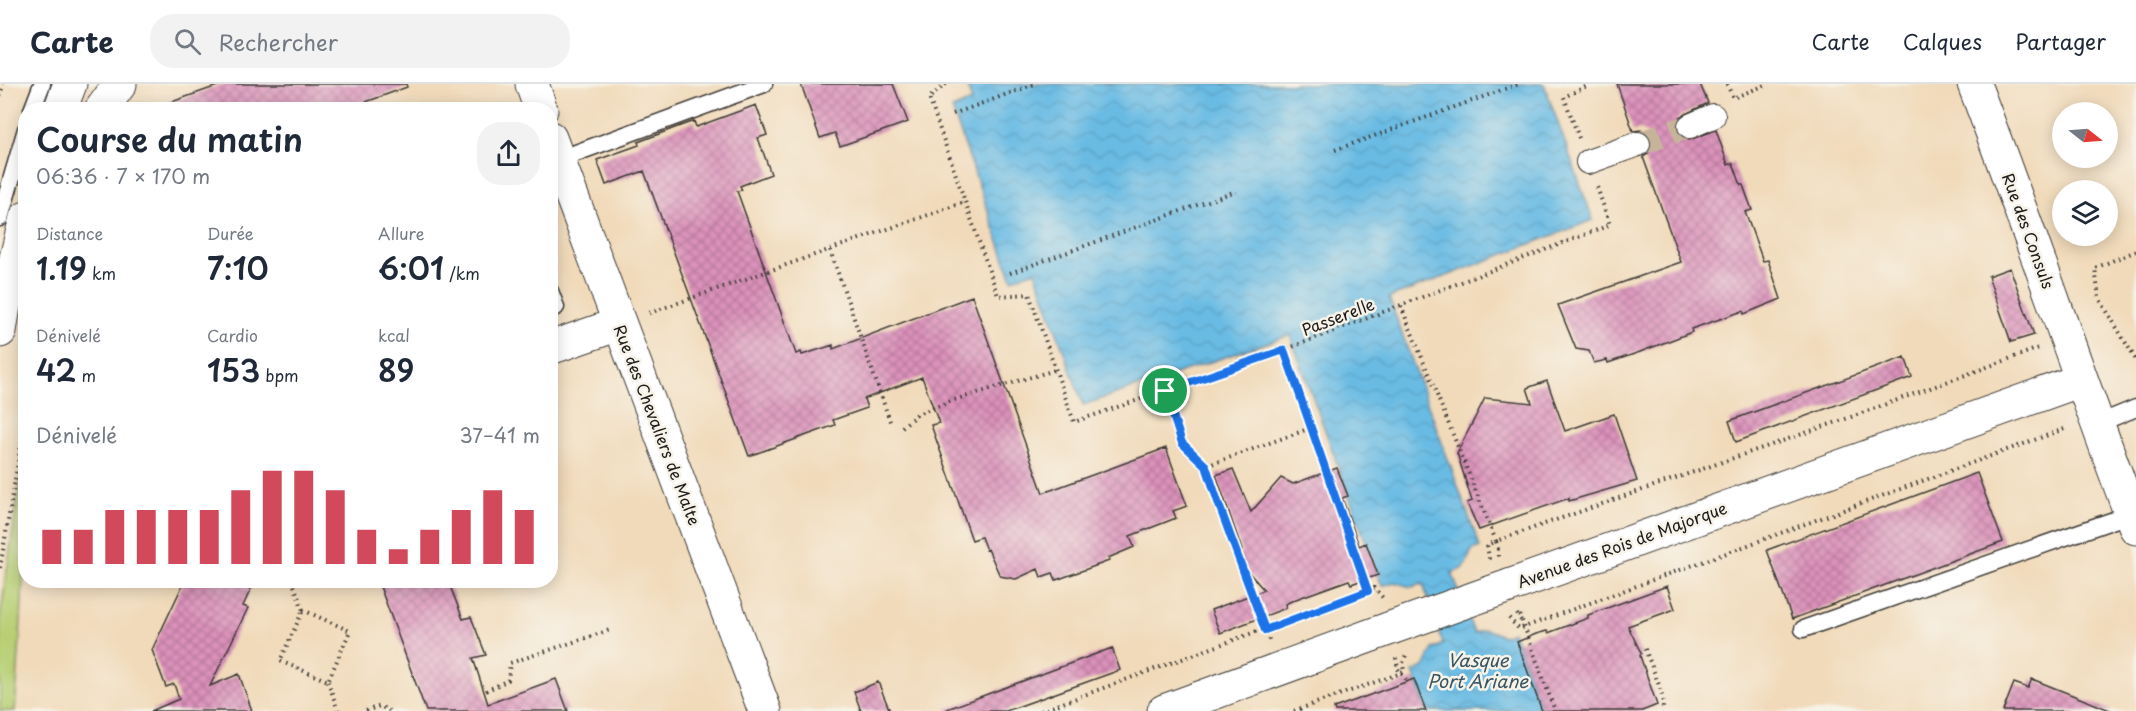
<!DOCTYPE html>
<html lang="fr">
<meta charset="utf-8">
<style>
:root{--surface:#fff;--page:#f2f2f3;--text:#1f2937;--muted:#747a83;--line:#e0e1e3;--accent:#d1495b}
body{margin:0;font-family:"Playpen Sans",sans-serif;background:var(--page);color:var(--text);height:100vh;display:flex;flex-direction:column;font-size:22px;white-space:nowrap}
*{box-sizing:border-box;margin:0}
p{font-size:20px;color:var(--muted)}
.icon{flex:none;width:33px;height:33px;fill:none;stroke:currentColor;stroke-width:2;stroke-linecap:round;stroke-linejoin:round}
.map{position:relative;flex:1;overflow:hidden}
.sheet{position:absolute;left:18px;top:18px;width:540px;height:486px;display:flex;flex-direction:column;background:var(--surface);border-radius:24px;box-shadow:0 3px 15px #0003}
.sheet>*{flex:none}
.needle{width:39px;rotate:107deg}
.tools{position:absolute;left:2052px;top:18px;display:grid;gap:12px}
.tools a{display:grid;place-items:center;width:66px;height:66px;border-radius:50%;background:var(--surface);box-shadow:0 3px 15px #0003;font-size:30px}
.pin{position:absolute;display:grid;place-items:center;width:51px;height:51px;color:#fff;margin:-26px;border:3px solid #fff;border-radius:50%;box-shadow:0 2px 6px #0007}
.round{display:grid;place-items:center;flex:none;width:63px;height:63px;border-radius:24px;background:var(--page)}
.overview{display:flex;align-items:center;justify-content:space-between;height:102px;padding:0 18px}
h1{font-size:33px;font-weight:600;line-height:45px}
.metrics{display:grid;grid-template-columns:repeat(3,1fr);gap:9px;height:102px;padding:6px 18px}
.metrics div{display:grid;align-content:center}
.metrics b{font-size:30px;font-weight:600}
.metrics small{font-size:16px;font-weight:400}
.metrics p{font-size:16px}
.chart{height:168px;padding:12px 18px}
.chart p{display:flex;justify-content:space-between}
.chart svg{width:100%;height:108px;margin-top:6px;stroke:var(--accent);stroke-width:6}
header{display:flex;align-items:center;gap:36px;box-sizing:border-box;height:84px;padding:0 30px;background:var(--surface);border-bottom:2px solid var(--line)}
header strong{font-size:28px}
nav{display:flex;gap:33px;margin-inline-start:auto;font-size:21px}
.search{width:420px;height:54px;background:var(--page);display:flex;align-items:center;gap:15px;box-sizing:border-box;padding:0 21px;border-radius:24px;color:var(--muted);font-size:22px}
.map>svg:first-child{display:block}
</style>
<header>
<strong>Carte</strong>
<div class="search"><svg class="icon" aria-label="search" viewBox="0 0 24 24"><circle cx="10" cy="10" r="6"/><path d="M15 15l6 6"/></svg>Rechercher</div>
<nav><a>Carte</a><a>Calques</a><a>Partager</a></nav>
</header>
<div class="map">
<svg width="2136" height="627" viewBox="0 0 2136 627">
<defs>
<pattern id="water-waves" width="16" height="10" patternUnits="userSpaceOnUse" patternTransform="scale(1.5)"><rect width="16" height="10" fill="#69bbe4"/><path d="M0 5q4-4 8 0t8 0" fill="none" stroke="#5aa0c3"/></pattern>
<pattern id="building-cross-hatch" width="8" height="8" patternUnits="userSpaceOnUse" patternTransform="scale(1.5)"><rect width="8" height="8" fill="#dc92bb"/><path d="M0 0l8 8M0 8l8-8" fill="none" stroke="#b27697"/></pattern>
</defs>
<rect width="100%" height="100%" fill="#f7f3e8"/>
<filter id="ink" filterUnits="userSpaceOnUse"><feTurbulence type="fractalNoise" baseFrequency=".0167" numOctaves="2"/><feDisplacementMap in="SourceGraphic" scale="12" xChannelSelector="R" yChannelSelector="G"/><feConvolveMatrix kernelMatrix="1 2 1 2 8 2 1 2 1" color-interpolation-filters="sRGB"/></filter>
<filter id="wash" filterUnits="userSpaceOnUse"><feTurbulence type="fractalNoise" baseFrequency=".008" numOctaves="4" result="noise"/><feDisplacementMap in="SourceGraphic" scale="24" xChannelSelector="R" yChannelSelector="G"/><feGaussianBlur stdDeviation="1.35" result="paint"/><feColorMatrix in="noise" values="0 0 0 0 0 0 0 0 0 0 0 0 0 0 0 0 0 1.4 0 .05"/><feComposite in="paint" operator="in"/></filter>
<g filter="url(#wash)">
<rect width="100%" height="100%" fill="#f1daba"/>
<!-- green -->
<path fill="#b7cf74" stroke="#6a7648" stroke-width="1.5" d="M 22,385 L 25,387 C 26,467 21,547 15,627 L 0,627 L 0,534 Z"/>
<!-- water -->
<path fill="url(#water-waves)" stroke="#426c80" stroke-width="1.5" d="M 966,0 L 1544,0 L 1593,136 L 1389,214 L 1480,463 L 1472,466 L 1464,484 L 1452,489 L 1474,549 L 1485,545 L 1503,552 L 1513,548 L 1542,627 L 1427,627 L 1413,588 L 1424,583 L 1433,565 L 1443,560 L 1423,500 L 1411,503 L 1394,498 L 1382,502 L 1290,251 L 1083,321 L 1035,187 L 1012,195 L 952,25 L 972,17 Z"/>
<g id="blocks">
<!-- building -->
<path fill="url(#building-cross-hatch)" d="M 223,0 L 406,0 L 407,3 L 344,26 L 160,26 L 160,22 Z
M 801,0 L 893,0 L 908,38 L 840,62 L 835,49 L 820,54 Z
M 1617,0 L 1700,0 L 1708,19 L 1679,33 L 1676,40 L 1677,47 L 1682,54 L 1689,56 L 1716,46 L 1728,81 L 1733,79 L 1741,101 L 1743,101 L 1752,126 L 1745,128 L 1763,177 L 1768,176 L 1781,215 L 1744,230 L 1743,227 L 1691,245 L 1692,248 L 1640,268 L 1608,279 L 1607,276 L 1594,279 L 1589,267 L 1576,265 L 1558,221 L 1681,178 L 1643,73 L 1648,70 L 1652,63 L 1651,55 L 1648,50 L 1641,46 L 1633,47 Z
M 756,21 L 767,51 L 758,54 L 771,90 L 740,102 L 742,106 L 737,107 L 796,270 L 801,268 L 802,271 L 833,261 L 833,265 L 972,212 L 1043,409 L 1166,364 L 1187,422 L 1173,427 L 1176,434 L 1130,452 L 1134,463 L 1108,474 L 1109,477 L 1056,496 L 1053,489 L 1041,493 L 1038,485 L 1016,495 L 1000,492 L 988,465 L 986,466 L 981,453 L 972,456 L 931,341 L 939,339 L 922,293 L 864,315 L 867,324 L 833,336 L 835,341 L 749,372 L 644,87 L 606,101 L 597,76 L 639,61 L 638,58 L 680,42 L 694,37 L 696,43 Z
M 2010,184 L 2034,251 L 2011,258 L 1988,192 Z
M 1905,273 L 1912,293 L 1736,358 L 1729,337 Z
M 1547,297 L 1565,347 L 1614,330 L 1637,397 L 1569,417 L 1569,414 L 1479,446 L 1467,419 L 1472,417 L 1457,369 L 1485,314 L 1532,319 L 1527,304 Z
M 1337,384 L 1348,412 L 1342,414 L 1359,462 L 1366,459 L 1378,491 L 1351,500 L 1349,496 L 1296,515 L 1285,520 L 1286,524 L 1220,549 L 1211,526 L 1264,506 L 1236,474 L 1242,466 L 1216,391 L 1233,385 L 1251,428 L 1281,394 L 1293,400 Z
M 1977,389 L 2003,458 L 1792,535 L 1767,466 Z
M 185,496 L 255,496 L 243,522 L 248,524 L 210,602 L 239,590 L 252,627 L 151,627 L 179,615 L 174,600 L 166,603 L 152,566 Z
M 378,497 L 448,497 L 463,535 L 471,533 L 486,571 L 473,574 L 488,620 L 556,595 L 568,627 L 426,627 Z
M 1667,502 L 1675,525 L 1628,542 L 1641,569 L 1640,572 L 1657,621 L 1642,627 L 1542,627 L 1517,558 L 1536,550 L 1547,547 L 1548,549 L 1588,534 L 1588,531 Z
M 1112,564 L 1120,586 L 1006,627 L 947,627 L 947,625 Z
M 1414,595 L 1426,627 L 1335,627 L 1334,624 Z
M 2032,595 L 2110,626 L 2110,627 L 2003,627 L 2014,599 L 2028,604 Z
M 878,598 L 890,627 L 861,627 L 854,608 Z"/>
</g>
</g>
<g filter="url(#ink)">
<use href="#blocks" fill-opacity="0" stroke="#3c3834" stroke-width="1.5"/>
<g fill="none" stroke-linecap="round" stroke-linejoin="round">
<!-- pedestrian-tunnel -->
<path stroke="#c6b49a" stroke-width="24" stroke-dasharray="24 12" stroke-linecap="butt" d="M 1638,60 L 1690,42"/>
<!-- service casing -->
<g stroke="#3c3834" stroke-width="19">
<path id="service" d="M 32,26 L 42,0
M 554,77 L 764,0
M 0,134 L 26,45
M 550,207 L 556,223 L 550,225
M 2097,340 L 2136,324
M 1803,545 L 2131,430"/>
</g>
<!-- pedestrian casing -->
<g stroke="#3c3834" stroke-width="26">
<path id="pedestrian" d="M 1690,42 L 1713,32
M 1588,78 L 1638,60"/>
</g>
<!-- minor casing -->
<g stroke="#3c3834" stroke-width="35">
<path id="minor" d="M 532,0 L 541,26
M 1974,0 C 2030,147 2080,296 2136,444
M 101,26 L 120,0
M 550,54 L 765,627
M 550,264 L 619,240
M 1509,502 L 2081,296
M 1164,627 L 1391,544"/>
</g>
<!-- secondary casing -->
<g stroke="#3c3834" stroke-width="35">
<path id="secondary" d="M 60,26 L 70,0
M 0,247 L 4,222 L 26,134"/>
</g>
<!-- path -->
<path stroke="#3c3834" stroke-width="4" stroke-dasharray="1.5 4.5" stroke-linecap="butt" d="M 946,0 L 929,14 L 998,212 L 1029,210 L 1074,338 L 1284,266 L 1610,141 L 1597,103
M 1727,0 L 1733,14 L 1768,0
M 0,12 L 3,0
M 953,30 L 1035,0
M 1579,54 L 1564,13 L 1587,2 L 1586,0
M 1335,66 L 1519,0
M 830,166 L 891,340
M 2136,167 L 2095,184 L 2099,214 L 2136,276
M 1010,189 L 1236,107
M 1401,222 L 1496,457 L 1487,461 L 1489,474 L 1487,477
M 649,229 L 965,118
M 1284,266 L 1370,514
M 1165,307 L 1183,359 L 1206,382
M 902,343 L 917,330 L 954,316 L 1055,286
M 1498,465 L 1496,457 L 1851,333 L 2039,264
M 0,484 L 26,331
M 292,496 L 303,526
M 303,526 L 350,547 L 328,597 L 280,577 Z
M 1520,531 L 1555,627
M 1509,534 L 1519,545 L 2067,344
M 1269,556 L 1219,421 L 1206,382 L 1311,344
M 1645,565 C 1650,580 1667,613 1662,627
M 1398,585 L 1407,597
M 328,597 L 338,627
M 486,607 L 508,596 L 510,579 L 610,546
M 366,627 L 380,622 L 389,627
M 1041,627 L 1374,504 L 1384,515
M 1294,627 L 1404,588 L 1403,579 L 1406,571"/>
<!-- service -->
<use href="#service" stroke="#fff" stroke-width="16"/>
<!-- pedestrian -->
<use href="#pedestrian" stroke="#fff" stroke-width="24"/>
<!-- minor -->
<use href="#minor" stroke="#fff" stroke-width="33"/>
<!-- secondary -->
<use href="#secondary" stroke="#fff" stroke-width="33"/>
<!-- minor-bridge casing -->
<g stroke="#3c3834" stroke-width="35" stroke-linecap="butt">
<path id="minor-bridge" d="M 1391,544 L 1509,502"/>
</g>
<!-- path-bridge -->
<path stroke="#3c3834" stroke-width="4" stroke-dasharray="1.5 4.5" stroke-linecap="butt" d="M 1498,465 L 1498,474
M 1517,530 L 1522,538
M 1396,574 L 1398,585"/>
<!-- minor-bridge -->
<use href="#minor-bridge" stroke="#fff" stroke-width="33"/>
</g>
</g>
<g fill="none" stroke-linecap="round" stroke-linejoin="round" filter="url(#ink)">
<!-- route casing -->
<g stroke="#fff" stroke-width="12">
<path id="route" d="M 1284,266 L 1368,507 L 1265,546 L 1219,421 L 1206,382 L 1182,359 L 1165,307 Z"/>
</g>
<!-- route -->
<use href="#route" stroke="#1a73e8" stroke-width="8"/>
</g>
<g text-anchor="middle" stroke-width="5" stroke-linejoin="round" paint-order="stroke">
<!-- street labels -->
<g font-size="16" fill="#1c1c1c" stroke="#f7f3e8">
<text transform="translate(2028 147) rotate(70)" y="6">Rue des Consuls</text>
<text transform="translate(1338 233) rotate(-21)" y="6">Passerelle</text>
<text transform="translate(657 341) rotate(69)" y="6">Rue des Chevaliers de Malte</text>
<text transform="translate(1622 461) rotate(-20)" y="6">Avenue des Rois de Majorque</text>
</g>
<!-- water labels -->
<g font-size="18" font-style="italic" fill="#375462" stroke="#f7f3e8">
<text x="1478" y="583">Vasque<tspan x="1478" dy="21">Port Ariane</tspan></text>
</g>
</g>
</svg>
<div class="tools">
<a><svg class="needle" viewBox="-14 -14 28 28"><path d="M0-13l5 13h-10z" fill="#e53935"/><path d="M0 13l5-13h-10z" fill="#747a83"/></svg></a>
<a><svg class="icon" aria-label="layers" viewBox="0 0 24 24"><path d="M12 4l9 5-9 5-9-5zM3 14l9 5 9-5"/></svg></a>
</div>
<div class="pin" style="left:1165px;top:307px;background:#1e9e55"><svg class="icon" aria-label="arrive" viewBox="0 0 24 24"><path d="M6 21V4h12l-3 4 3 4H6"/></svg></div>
<section class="sheet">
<div class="overview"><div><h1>Course du matin</h1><p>06:36 · 7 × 170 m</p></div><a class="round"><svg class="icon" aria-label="share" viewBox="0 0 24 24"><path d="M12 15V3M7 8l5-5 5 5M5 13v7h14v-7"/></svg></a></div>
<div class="metrics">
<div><p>Distance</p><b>1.19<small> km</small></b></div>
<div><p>Durée</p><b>7:10</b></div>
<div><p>Allure</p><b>6:01<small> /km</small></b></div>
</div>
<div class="metrics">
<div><p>Dénivelé</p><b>42<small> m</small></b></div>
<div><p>Cardio</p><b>153<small> bpm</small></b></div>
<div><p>kcal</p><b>89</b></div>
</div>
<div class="chart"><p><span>Dénivelé</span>37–41 m</p>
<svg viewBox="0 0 160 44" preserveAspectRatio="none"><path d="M5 44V30M15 44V30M25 44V22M35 44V22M45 44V22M55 44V22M65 44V14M75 44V6M85 44V6M95 44V14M105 44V30M115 44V38M125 44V30M135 44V22M145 44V14M155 44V22"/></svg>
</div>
</section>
</div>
